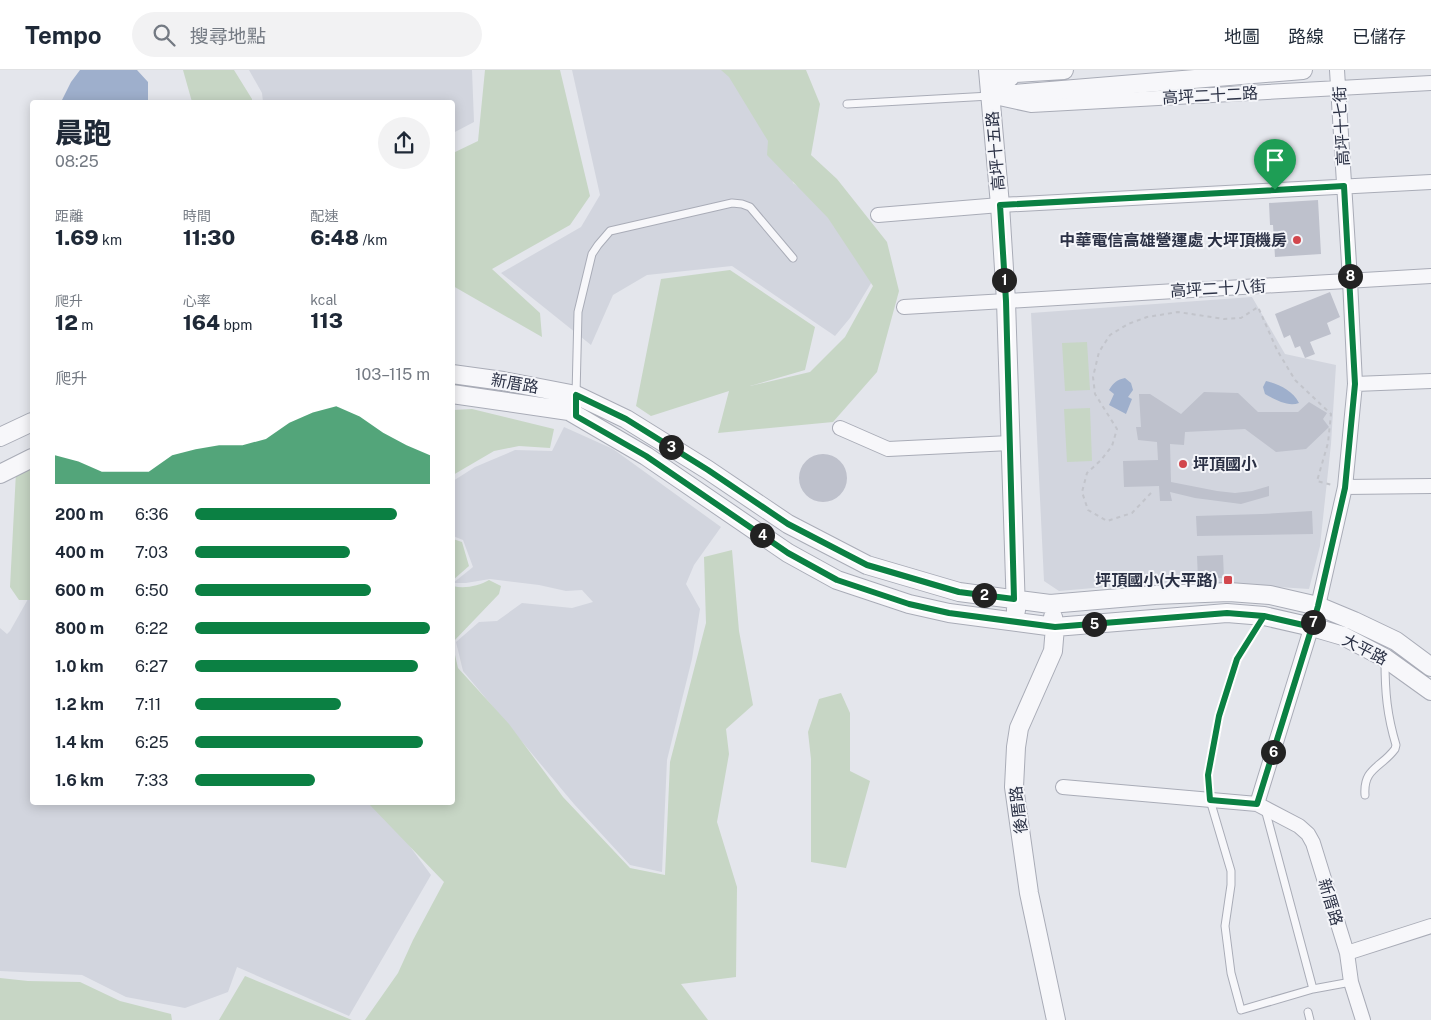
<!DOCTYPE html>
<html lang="zh-TW">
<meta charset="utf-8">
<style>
:root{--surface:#fff;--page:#f2f2f3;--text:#1f2937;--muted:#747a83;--line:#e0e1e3;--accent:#0b8043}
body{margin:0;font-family:"Public Sans","Noto Sans TC",sans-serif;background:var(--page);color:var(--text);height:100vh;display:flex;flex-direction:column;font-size:19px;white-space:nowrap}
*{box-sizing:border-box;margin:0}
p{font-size:16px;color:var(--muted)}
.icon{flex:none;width:28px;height:28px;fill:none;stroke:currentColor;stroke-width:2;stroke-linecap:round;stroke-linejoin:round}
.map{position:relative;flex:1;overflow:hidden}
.side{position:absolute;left:30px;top:30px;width:425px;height:705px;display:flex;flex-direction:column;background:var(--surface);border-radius:5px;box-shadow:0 2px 12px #0003}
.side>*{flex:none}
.pin{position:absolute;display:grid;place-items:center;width:42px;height:42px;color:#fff;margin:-51px -21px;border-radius:50% 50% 50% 0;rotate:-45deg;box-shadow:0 0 5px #0007}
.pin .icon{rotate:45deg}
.km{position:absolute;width:25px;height:25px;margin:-12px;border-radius:50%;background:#222;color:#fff;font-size:14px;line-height:25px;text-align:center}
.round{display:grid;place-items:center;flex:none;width:52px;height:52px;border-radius:26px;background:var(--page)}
.summary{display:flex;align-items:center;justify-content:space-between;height:85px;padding:0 25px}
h1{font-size:28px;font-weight:800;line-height:38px}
.metrics{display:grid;grid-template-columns:repeat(3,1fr);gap:8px;height:85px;padding:5px 25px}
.metrics div{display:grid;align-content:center}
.metrics b{font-size:21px;font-weight:800}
.metrics small{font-size:14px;font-weight:400}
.metrics p{font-size:14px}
.chart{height:140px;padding:10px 25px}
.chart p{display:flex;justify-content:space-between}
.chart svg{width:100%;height:90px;margin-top:5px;fill:var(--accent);opacity:.7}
ul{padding:0 25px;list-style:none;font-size:16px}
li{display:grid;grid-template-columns:80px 60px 1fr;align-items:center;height:38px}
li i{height:12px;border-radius:6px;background:var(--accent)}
header{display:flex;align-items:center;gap:30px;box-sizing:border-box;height:70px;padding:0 25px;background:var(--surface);border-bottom:1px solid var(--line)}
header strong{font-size:24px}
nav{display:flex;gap:28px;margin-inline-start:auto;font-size:18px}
.search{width:350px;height:45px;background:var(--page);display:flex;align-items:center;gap:12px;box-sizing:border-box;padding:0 18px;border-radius:28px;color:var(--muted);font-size:19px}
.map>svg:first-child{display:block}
</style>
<header>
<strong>Tempo</strong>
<div class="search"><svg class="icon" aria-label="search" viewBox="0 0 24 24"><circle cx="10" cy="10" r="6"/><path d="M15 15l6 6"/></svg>搜尋地點</div>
<nav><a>地圖</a><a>路線</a><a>已儲存</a></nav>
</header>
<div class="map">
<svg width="1431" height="950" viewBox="0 0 1431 950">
<rect width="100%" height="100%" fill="#e4e6ec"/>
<!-- built -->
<path fill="#d2d5de" d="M 249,0 L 472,0 L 474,52 L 453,63 L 452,32 L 263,32 L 262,23 Z
M 572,0 L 747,0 L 787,86 L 793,113 L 821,132 L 873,210 L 850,248 L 835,266 L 732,196 L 647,205 L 613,225 L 591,275 L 501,203 L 581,157 L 600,125 Z
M 1252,227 L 1285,284 L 1336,295 L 1331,374 L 1320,476 L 1309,519 L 1245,515 L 1151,513 L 1059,521 L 1044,511 L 1031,243 Z
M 564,357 L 613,379 L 721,457 L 694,495 L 686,514 L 700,539 L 692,589 L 667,690 L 662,802 L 630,795 L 574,734 L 463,601 L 456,572 L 479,552 L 497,551 L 522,533 L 572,538 L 593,532 L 582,520 L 566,521 L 539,515 L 490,509 L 466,513 L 453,513 L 473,497 L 463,470 L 453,466 L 453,411 L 475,397 L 515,380 L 552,381 Z
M 32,522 L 32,732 L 378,733 L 431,805 L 349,946 L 237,897 L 228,922 L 185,938 L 126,927 L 82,905 L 0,901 L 0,558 L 7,564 L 10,561 Z"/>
<!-- green -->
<path fill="#c7d6c5" d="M 183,0 L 234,0 L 252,29 L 252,32 L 192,32 Z
M 485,0 L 560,0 L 590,126 L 570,155 L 492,199 L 540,243 L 542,267 L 453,216 L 453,83 L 478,71 Z
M 721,0 L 806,0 L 820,34 L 811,85 L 837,109 L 887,172 L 899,221 L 877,302 L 833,352 L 718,363 L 729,321 L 651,346 L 636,336 L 661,209 L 730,200 L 815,257 L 805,300 L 750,316 L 810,302 L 845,267 L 873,216 L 828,148 L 767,85 L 768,71 L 729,7 Z
M 1087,272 L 1090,320 L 1065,321 L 1062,273 Z
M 1090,338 L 1092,391 L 1067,392 L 1064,339 Z
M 472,339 L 554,359 L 550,378 L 519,376 L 494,381 L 453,405 L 453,340 Z
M 32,396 L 32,530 L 19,530 L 10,517 L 16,402 Z
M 453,469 L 462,472 L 469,496 L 453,510 Z
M 732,480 L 739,561 L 753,635 L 726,659 L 729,684 L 717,752 L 737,817 L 736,907 L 681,914 L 708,950 L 365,950 L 398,903 L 413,870 L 444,812 L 368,733 L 452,732 L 453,576 L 458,598 L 509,654 L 563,727 L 630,798 L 665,805 L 670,692 L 706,553 L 704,487 Z
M 489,510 L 501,516 L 499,524 L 453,572 L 453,516 C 464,519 479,516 489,510 Z
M 841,623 L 850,643 L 850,701 L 870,711 L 846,798 L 811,792 L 811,689 L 808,662 L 819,629 Z
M 245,906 L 352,950 L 219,950 Z
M 0,908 L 28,911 L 80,912 L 120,931 L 171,944 L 172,950 L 0,950 Z"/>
<!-- water -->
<path fill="#9eafcc" d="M 80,0 L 137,0 L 148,12 L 148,32 L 61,32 L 71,12 Z
M 1125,308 L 1131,313 L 1133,320 L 1128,327 L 1132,329 L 1126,344 L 1109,335 L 1114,324 L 1109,320 C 1114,312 1117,310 1125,308 Z
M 1266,311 C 1279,314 1293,321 1299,333 C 1288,337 1276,330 1265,324 L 1263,317 Z"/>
<!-- building -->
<path fill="#bec1cc" d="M 1318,130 L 1321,184 L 1275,187 L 1273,155 L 1270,155 L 1269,133 Z
M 1330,222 L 1340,247 L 1327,253 L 1331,264 L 1310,272 L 1315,284 L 1305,288 L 1300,276 L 1295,278 L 1290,265 L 1284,268 L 1275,244 Z
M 1204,322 L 1238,323 L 1258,342 L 1298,342 L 1309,332 L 1327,343 L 1323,349 L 1329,357 L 1306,379 L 1276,382 L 1245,359 L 1185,362 L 1184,375 L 1170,374 L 1171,412 L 1217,421 L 1235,423 L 1252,421 L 1269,416 L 1269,426 L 1241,434 L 1195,428 L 1170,422 L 1172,431 L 1160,431 L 1159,416 L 1124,417 L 1123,391 L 1158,390 L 1157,372 L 1138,370 L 1136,357 L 1141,357 L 1139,324 L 1150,324 L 1181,344 Z
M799 408a24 24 0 1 1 48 0a24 24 0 1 1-48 0Z
M 1312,441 L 1313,464 L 1197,466 L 1196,446 L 1262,444 Z
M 1223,485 L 1224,508 L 1198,509 L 1197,486 Z"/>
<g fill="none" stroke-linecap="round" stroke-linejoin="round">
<!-- service casing -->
<g stroke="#a9acb7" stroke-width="9">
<path id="service" d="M 847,34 L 990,26
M 576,325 L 578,242 L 592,184 L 598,175 L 610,161 L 732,133 L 742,134 L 750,137 L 793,188
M 1264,547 L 1237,589 L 1219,646 L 1208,705 L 1210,730 L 1231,801 L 1231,815 L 1225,856 L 1231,903 L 1241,940 L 1313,919 L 1351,912
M 1365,725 C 1363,698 1381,698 1395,679 L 1396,675 C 1387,645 1385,622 1385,591
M 1265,739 L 1313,919
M 1308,942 L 1310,950"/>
</g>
<!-- minor casing -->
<g stroke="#a9acb7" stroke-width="16">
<path id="minor" d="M 1000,0 L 990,26 L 1031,35 L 1431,13
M 878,145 L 1000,135 L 1431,112
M 904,237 L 1431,206
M 1355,314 L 1431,311
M 840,358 L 888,379 L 1010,373
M 1345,417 L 1431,416
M 1063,717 L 1257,734 L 1299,756 L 1308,764 L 1313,773 L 1347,883 L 1351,912 L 1363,950
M 1257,734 L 1318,536 L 1345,417 L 1355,314 L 1350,210 L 1337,0
M 1347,883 L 1431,856"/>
</g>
<!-- tertiary casing -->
<g stroke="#a9acb7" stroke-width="20">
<path id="tertiary" d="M 988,0 L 1000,135 L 1006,231 L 1016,541
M 990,26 L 1303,0
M 990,26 L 1014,3 L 1064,0
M 452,304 L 503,311 L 576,325 L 626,349 L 708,400 L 788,454 L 867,495 L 959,522 L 1050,534 L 1155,525 L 1229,522 L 1270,525 L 1318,536 L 1354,551 L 1396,571 L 1431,597
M 452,324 L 569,341 L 646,386 L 788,483 L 837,510 L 909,534 L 949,543 L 1055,557 L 1227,543 L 1264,546 L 1312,557 L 1343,566 L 1385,588 L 1431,621
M 0,367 L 32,352
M 0,404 L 32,388
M 1053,547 L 1055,557 L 1053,581 L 1019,658 L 1016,677 L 1014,717 L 1029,823 L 1056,950"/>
</g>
<!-- path -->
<path stroke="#c2c4cb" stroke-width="2" stroke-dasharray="4 4" stroke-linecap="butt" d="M 1151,423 L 1132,443 L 1107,451 L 1088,440 L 1082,422 L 1087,403 L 1101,390 L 1112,376 L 1117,359 L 1095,324 L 1093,307 L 1099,282 L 1110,265 L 1128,254 L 1147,247 L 1178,242 L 1224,249 L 1241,248 L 1258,237 L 1277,280 L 1295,310 L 1331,344 L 1328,373 L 1317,411 L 1332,415"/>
<!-- service -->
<use href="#service" stroke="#f7f7fa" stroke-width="7"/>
<!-- minor -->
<use href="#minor" stroke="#f7f7fa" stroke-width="14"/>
<!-- tertiary -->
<use href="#tertiary" stroke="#f7f7fa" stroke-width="18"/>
</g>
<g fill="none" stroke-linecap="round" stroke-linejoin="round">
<!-- route casing -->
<g stroke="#fff" stroke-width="10">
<path id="route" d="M 1275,120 L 1000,135 L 1006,231 L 1014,529 L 959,522 L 867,495 L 788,454 L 708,400 L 626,349 L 576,325 L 576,346 L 646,386 L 788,483 L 837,510 L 909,534 L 949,543 L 1055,557 L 1227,543 L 1264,546 L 1312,557 L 1257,734 L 1210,730 L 1208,705 L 1219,646 L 1237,589 L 1264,546 L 1312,557 L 1318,536 L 1345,418 L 1355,314 L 1344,116 L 1275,120"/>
</g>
<!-- route -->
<use href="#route" stroke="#0b8043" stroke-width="6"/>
</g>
<!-- markers -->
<g fill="#d2474d" stroke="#f4f5f9" stroke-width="2">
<circle cx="1297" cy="170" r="5"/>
<circle cx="1183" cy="394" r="5"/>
<rect x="1223" y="505" width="10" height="10" rx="2.5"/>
</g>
<g text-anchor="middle" stroke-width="4" stroke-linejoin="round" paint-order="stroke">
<!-- street labels -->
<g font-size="16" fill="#2b3145" stroke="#f4f5f9">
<text transform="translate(1210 25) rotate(-3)" y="6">高坪二十二路</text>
<text transform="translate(1341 56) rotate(-93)" y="6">高坪十七街</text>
<text transform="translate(995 81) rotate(-95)" y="6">高坪十五路</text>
<text transform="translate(1218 218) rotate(-3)" y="6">高坪二十八街</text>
<text transform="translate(515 313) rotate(10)" y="6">新厝路</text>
<text transform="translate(1365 579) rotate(27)" y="6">大平路</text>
<text transform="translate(1018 740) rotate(-97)" y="6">後厝路</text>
<text transform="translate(1331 832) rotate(73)" y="6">新厝路</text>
</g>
<!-- poi labels -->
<g font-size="16" font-weight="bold" fill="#2b3145" stroke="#f4f5f9" text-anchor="end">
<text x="1287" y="176">中華電信高雄營運處 大坪頂機房</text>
<text x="1193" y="400" text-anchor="start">坪頂國小</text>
<text x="1218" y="516">坪頂國小(大平路)</text>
</g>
</g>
</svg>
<div class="pin" style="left:1275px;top:120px;background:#1e9e55"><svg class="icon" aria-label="arrive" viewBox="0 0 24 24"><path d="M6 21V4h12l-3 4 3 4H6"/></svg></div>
<b class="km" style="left:1004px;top:210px">1</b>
<b class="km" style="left:984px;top:525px">2</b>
<b class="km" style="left:671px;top:377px">3</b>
<b class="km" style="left:762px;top:465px">4</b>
<b class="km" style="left:1094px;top:554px">5</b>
<b class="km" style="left:1273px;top:682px">6</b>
<b class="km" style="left:1313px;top:552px">7</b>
<b class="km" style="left:1350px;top:206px">8</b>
<section class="side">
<div class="summary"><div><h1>晨跑</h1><p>08:25</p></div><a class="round"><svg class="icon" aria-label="share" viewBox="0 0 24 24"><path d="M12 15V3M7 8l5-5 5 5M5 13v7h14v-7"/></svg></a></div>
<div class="metrics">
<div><p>距離</p><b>1.69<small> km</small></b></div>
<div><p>時間</p><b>11:30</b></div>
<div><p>配速</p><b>6:48<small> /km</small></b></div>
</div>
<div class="metrics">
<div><p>爬升</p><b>12<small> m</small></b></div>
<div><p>心率</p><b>164<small> bpm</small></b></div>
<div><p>kcal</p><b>113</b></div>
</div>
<div class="chart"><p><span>爬升</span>103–115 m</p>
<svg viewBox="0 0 160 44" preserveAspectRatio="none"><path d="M0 44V30L10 33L20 38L30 38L40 38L50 30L60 27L70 25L80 25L90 22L100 14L110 9L120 6L130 11L140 19L150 25L160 30V44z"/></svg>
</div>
<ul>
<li><b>200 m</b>6:36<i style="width:86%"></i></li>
<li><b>400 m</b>7:03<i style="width:66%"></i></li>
<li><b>600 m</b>6:50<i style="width:75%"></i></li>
<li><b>800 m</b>6:22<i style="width:100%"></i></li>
<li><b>1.0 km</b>6:27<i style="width:95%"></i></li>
<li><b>1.2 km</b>7:11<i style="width:62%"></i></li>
<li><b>1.4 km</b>6:25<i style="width:97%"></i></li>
<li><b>1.6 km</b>7:33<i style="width:51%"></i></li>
</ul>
</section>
</div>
